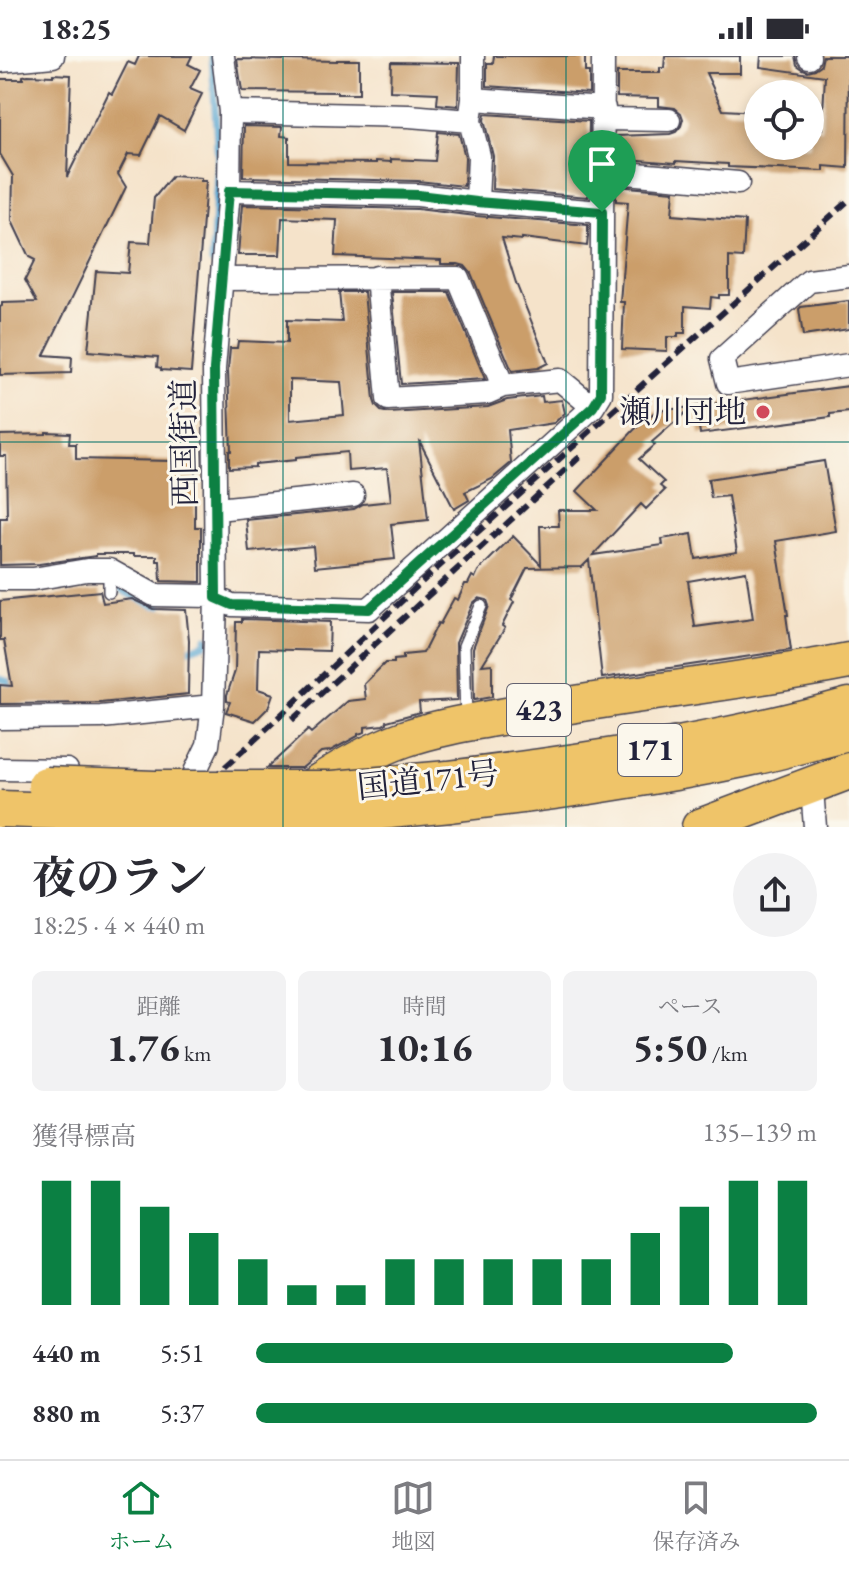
<!DOCTYPE html>
<html lang="ja">
<meta charset="utf-8">
<style>
:root{--surface:#fff;--page:#f2f2f3;--text:#2b2b33;--muted:#7c7c81;--line:#e1e1e2;--accent:#0b8043}
body{margin:0;font-family:"EB Garamond","Noto Serif JP",serif;background:var(--page);color:var(--text);height:100vh;display:flex;flex-direction:column;font-size:30px;white-space:nowrap}
*{box-sizing:border-box;margin:0}
p{font-size:26px;color:var(--muted)}
.icon{flex:none;width:44px;height:44px;fill:none;stroke:currentColor;stroke-width:2;stroke-linecap:round;stroke-linejoin:round}
.map{position:relative;height:771px;overflow:hidden}
.details{display:flex;flex-direction:column;background:var(--surface);flex:1}
.details>*{flex:none}
.buttons{position:absolute;left:744px;top:24px;display:grid;gap:16px}
.buttons a{display:grid;place-items:center;width:80px;height:80px;border-radius:50%;background:var(--surface);box-shadow:0 4px 12px #0003;font-size:40px}
.pin{position:absolute;display:grid;place-items:center;width:68px;height:68px;color:#fff;margin:-82px -34px;border-radius:50% 50% 50% 0;rotate:-45deg;box-shadow:0 0 8px #0007}
.pin .icon{rotate:45deg}
.round{display:grid;place-items:center;flex:none;width:84px;height:84px;border-radius:42px;background:var(--page)}
.summary{display:flex;align-items:center;justify-content:space-between;height:136px;padding:0 32px}
h1{font-size:44px;font-weight:700;line-height:60px}
.figures{display:grid;grid-template-columns:repeat(3,1fr);gap:12px;height:136px;padding:8px 32px}
.figures div{display:grid;align-content:center;border-radius:12px;background:var(--page);text-align:center}
.figures b{font-size:40px;font-weight:700}
.figures small{font-size:22px;font-weight:400}
.figures p{font-size:22px}
.chart{height:224px;padding:16px 32px}
.chart p{display:flex;justify-content:space-between}
.chart svg{width:100%;height:144px;margin-top:8px;stroke:var(--accent);stroke-width:6}
ul{padding:0 32px;list-style:none;font-size:26px}
li{display:grid;grid-template-columns:128px 96px 1fr;align-items:center;height:60px}
li i{height:20px;border-radius:10px;background:var(--accent)}
.status{display:flex;justify-content:space-between;align-items:center;height:56px;padding:0 40px;background:var(--surface);direction:ltr}
.status svg{height:22px;fill:currentColor}
.tabs{display:flex;justify-content:space-around;align-items:center;height:112px;border-top:2px solid var(--line);background:var(--surface);font-size:22px;color:var(--muted)}
.tabs a{display:grid;justify-items:center;gap:4px}
.tabs .selected{color:var(--accent)}
.map>svg:first-child{display:block}
</style>
<div class="status"><b>18:25</b><svg viewBox="0 0 49 12"><path d="M0 12V9h3v3zM5 12V6h3v6zM10 12V3h3v9zM15 12V0h3v12zM26 1h20v11H26zM47 4h2v5h-2z"/></svg></div>
<div class="map">
<svg width="849" height="771" viewBox="0 0 849 771">
<rect width="100%" height="100%" fill="#fbf7ec"/>
<filter id="ink" filterUnits="userSpaceOnUse"><feTurbulence type="fractalNoise" baseFrequency=".0125" numOctaves="2"/><feDisplacementMap in="SourceGraphic" scale="16" xChannelSelector="R" yChannelSelector="G"/><feConvolveMatrix kernelMatrix="1 2 1 2 8 2 1 2 1" color-interpolation-filters="sRGB"/></filter>
<filter id="wash" filterUnits="userSpaceOnUse"><feTurbulence type="fractalNoise" baseFrequency=".006" numOctaves="4" result="noise"/><feDisplacementMap in="SourceGraphic" scale="32" xChannelSelector="R" yChannelSelector="G"/><feGaussianBlur stdDeviation="1.8" result="paint"/><feColorMatrix in="noise" values="0 0 0 0 0 0 0 0 0 0 0 0 0 0 0 0 0 1.4 0 .05"/><feComposite in="paint" operator="in"/></filter>
<g filter="url(#wash)">
<rect width="100%" height="100%" fill="#f5e3ca"/>
<g fill="none" stroke-linecap="round" stroke-linejoin="round">
<!-- stream -->
<path stroke="#57a5d1" stroke-width="7" d="M 212,0 L 218,105 L 212,206
M 119,532 L 148,550 L 159,550
M 182,596 L 207,587 L 207,582
M 0,623 L 13,627 L 17,626"/>
</g>
<g id="blocks">
<!-- building -->
<path fill="#cb9e6a" fill-rule="evenodd" d="M 139,0 L 192,0 L 188,8 L 200,14 L 190,33 L 202,38 L 184,74 L 160,60 L 141,99 L 128,98 L 118,118 L 126,131 L 44,299 L 72,301 L 71,317 L 0,319 L 0,251 L 2,250 L 2,247 L 37,246 L 25,224 L 35,204 L 29,201 L 12,165 L 13,120 L 0,98 L 0,23 L 23,23 L 23,20 L 28,19 L 53,20 L 53,18 L 71,19 L 67,121 L 109,36 L 112,38 L 128,6 L 135,9 Z
M 494,0 L 585,0 L 585,16 L 589,16 L 589,37 L 487,30 L 487,7 L 493,7 Z
M 665,0 L 740,0 L 740,17 L 706,17 L 723,54 L 758,56 L 758,90 L 810,90 L 810,72 L 822,73 L 825,20 L 760,11 L 761,0 L 795,0 L 797,9 L 803,13 L 808,15 L 815,13 L 821,9 L 823,0 L 849,0 L 848,112 L 824,110 L 824,115 L 728,111 L 728,108 L 676,105 L 676,107 L 616,102 L 617,80 L 670,78 L 676,76 L 681,70 L 683,63 L 681,57 L 675,52 L 659,50 L 659,42 L 617,41 L 617,17 L 660,17 L 660,12 L 664,12 Z
M 237,3 L 337,5 L 337,4 L 359,4 L 359,38 L 337,38 L 337,36 L 242,35 Z
M 391,6 L 459,7 L 458,50 L 437,48 L 438,37 L 390,35 Z
M 485,58 L 589,65 L 588,141 L 492,133 L 493,100 L 484,64 Z
M 244,70 L 282,71 L 281,80 L 289,81 L 289,106 L 376,107 L 376,105 L 391,106 L 391,103 L 435,105 L 438,76 L 459,78 L 465,101 L 464,130 L 418,125 L 243,121 Z
M 172,120 L 201,122 L 201,125 L 206,125 L 191,316 L 161,314 L 161,312 L 157,311 L 158,301 L 88,295 L 96,215 L 128,217 L 131,186 L 150,187 L 154,142 Z
M 616,130 L 674,135 L 672,159 L 745,165 L 743,202 L 729,201 L 729,239 L 719,239 L 719,242 L 711,241 L 710,252 L 685,250 L 685,277 L 678,277 L 678,281 L 667,281 L 667,295 L 622,293 L 624,246 L 620,246 L 628,146 L 616,145 Z
M 242,149 L 417,153 L 476,160 L 588,169 L 588,180 L 587,190 L 522,182 L 522,184 L 502,182 L 516,227 L 548,307 L 538,312 L 512,315 L 471,217 L 465,210 L 458,208 L 441,208 L 441,204 L 335,200 L 337,164 L 282,162 L 280,199 L 238,199 Z
M 339,236 L 364,236 L 374,344 L 376,350 L 381,355 L 389,357 L 488,351 L 507,344 L 542,340 L 543,346 L 562,344 L 565,357 L 554,367 L 508,374 L 511,407 L 492,423 L 465,436 L 469,444 L 454,453 L 419,384 L 428,464 L 391,468 L 395,503 L 315,511 L 313,490 L 249,496 L 246,464 L 354,453 L 363,448 L 391,445 L 387,412 L 348,415 L 347,396 L 296,401 L 296,404 L 255,408 L 255,411 L 229,412 L 229,395 L 231,395 L 228,314 L 230,292 L 237,292 L 238,285 L 287,287 L 287,264 L 342,266 ZM 290,324 L 341,326 L 344,359 L 290,364 Z
M 392,236 L 449,236 L 485,323 L 401,328 Z
M 849,245 L 849,273 L 803,280 L 799,253 L 801,251 Z
M 849,330 L 849,356 L 830,358 L 830,361 L 700,378 L 696,350 Z
M 692,351 L 652,386 L 655,389 L 639,403 L 664,426 L 660,430 L 665,434 L 646,453 L 641,448 L 593,499 L 663,489 L 662,483 L 692,478 L 696,503 L 737,496 L 728,440 L 711,442 L 708,423 L 824,405 L 836,475 L 776,485 L 788,559 L 786,559 L 791,594 L 602,622 L 589,504 L 582,511 L 527,512 L 511,544 L 514,546 L 502,570 L 505,572 L 482,609 L 492,608 L 492,641 L 474,644 L 473,592 L 489,550 L 487,544 L 479,542 L 473,547 L 456,587 L 457,644 L 419,646 L 420,656 L 387,665 L 387,667 L 383,669 L 365,671 L 365,676 L 358,678 L 358,680 L 330,695 L 321,696 L 302,712 L 267,712 L 308,674 L 311,677 L 348,645 L 366,643 L 364,628 L 385,607 L 394,607 L 394,604 L 403,603 L 403,599 L 423,597 L 438,567 L 440,568 L 454,542 L 458,544 L 465,528 L 468,528 L 472,520 L 475,522 L 478,515 L 513,480 L 541,509 L 540,470 L 559,470 L 558,454 L 597,454 L 577,435 L 634,374 L 656,355 ZM 746,515 L 753,563 L 695,571 L 688,525 Z
M 46,376 L 70,377 L 69,388 L 76,388 L 76,403 L 172,405 L 173,394 L 201,395 L 201,412 L 195,412 L 195,471 L 201,471 L 201,526 L 161,525 L 160,505 L 157,505 L 157,500 L 134,500 L 134,498 L 96,498 L 96,500 L 39,508 L 0,509 L 0,462 L 7,462 L 6,400 L 0,400 L 0,379 L 46,378 Z
M 100,535 L 103,547 L 132,543 L 153,553 L 186,554 L 189,584 L 188,638 L 100,647 L 0,648 L 0,629 L 12,630 L 4,584 L 0,584 L 0,545 Z
M 242,563 L 330,566 L 329,595 L 259,593 L 258,633 L 273,638 L 268,652 L 255,665 L 226,656 L 230,646 L 227,645 L 227,639 L 235,615 L 236,566 L 242,566 Z"/>
</g>
</g>
<g filter="url(#ink)">
<use href="#blocks" fill-opacity="0" stroke="#423f50" stroke-width="2"/>
<g fill="none" stroke-linecap="round" stroke-linejoin="round">
<!-- service casing -->
<g stroke="#423f50" stroke-width="14">
<path id="service" d="M 109,515 L 109,536
M 466,663 L 464,590 L 481,550"/>
</g>
<!-- minor casing -->
<g stroke="#423f50" stroke-width="25">
<path id="minor" d="M 809,0 L 809,1
M 0,5 L 53,0
M 473,43 L 473,0
M 230,56 L 409,60 L 470,65 L 473,43 L 604,52
M 604,63 L 669,64
M 470,65 L 479,100 L 477,146
M 603,115 L 738,127
M 229,135 L 418,139 L 477,146 L 602,156
M 849,220 L 809,225 L 722,303 L 728,327 L 849,309
M 377,221 L 388,343 L 487,337 L 503,330 L 560,324 L 593,351
M 222,223 L 458,222 L 503,330
M 217,453 L 353,439
M 0,523 L 33,523 L 87,514 L 109,514 L 154,539 L 211,540 L 232,549 L 369,553 L 593,351 L 601,338 L 603,0
M 0,662 L 101,661 L 213,650
M 0,713 L 67,714
M 808,731 L 813,746 L 815,771
M 194,742 L 195,716 L 208,689 L 213,650 L 216,542 L 214,313 L 229,135 L 230,56 L 223,0"/>
</g>
<!-- trunk casing -->
<g stroke="#423f50" stroke-width="39">
<path id="trunk" d="M 448,723 C 583,707 718,686 849,650
M 297,741 C 330,718 365,697 404,683 C 440,670 485,664 523,657 C 631,637 741,626 849,605
M 450,748 C 550,736 649,723 748,702 C 782,695 815,685 849,677
M 700,771 L 849,715"/>
</g>
<!-- service -->
<use href="#service" stroke="#fff" stroke-width="11"/>
<!-- minor -->
<use href="#minor" stroke="#fff" stroke-width="22"/>
<!-- trunk -->
<use href="#trunk" stroke="#efc469" stroke-width="36"/>
<!-- rail -->
<path stroke="#22223b" stroke-width="6" stroke-dasharray="12 6" stroke-linecap="butt" d="M 292,664 L 584,397
M 158,771 L 246,692 L 425,523 L 849,144"/>
<!-- trunk-bridge casing -->
<g stroke="#423f50" stroke-width="39" stroke-linecap="butt">
<path id="trunk-bridge" d="M 46,729 L 155,733 L 333,733 L 448,723
M 0,753 L 151,758 L 330,760 L 450,748"/>
</g>
<!-- trunk-bridge -->
<use href="#trunk-bridge" stroke="#efc469" stroke-width="36"/>
</g>
</g>
<g fill="none" stroke-linecap="round" stroke-linejoin="round" filter="url(#ink)">
<!-- route casing -->
<g stroke="#fff" stroke-width="16">
<path id="route" d="M 229,135 L 418,139 L 477,146 L 602,156 L 601,338 L 593,351 L 369,553 L 232,549 L 216,542 L 214,313 Z"/>
</g>
<!-- route -->
<use href="#route" stroke="#0b8043" stroke-width="10"/>
</g>
<!-- grid -->
<path fill="none" stroke="#0f766e" stroke-width="2" stroke-opacity="0.55" d="M 283,0 L 283,771M 566,0 L 566,771M 0,386 L 849,386"/>
<!-- markers -->
<circle fill="#d1495b" stroke="#fbf7ec" stroke-width="3" cx="763" cy="356" r="8"/>
<g text-anchor="middle" stroke-width="6" stroke-linejoin="round" paint-order="stroke">
<!-- shield labels -->
<g fill="#fbf7ec" stroke="#636270" stroke-width="2">
<rect x="507" y="628" width="64" height="52" rx="6"/>
<rect x="618" y="668" width="64" height="52" rx="6"/>
</g>
<g font-size="30" font-weight="bold" fill="#22223b">
<text x="539" y="664">423</text>
<text x="650" y="704">171</text>
</g>
<!-- poi labels -->
<g font-size="32" fill="#22223b" stroke="#fbf7ec" text-anchor="end">
<text x="747" y="367">瀬川団地</text>
</g>
<!-- street labels -->
<g font-size="32" fill="#22223b" stroke="#fbf7ec">
<text transform="translate(184 387) rotate(-91)" y="11">西国街道</text>
<text transform="translate(428 724) rotate(-6)" y="11">国道171号</text>
</g>
</g>
</svg>
<div class="buttons">
<a><svg class="icon" aria-label="locate" viewBox="0 0 24 24"><circle cx="12" cy="12" r="6"/><path d="M12 2v4M12 18v4M2 12h4M18 12h4"/></svg></a>
</div>
<div class="pin" style="left:602px;top:156px;background:#1e9e55"><svg class="icon" aria-label="arrive" viewBox="0 0 24 24"><path d="M6 21V4h12l-3 4 3 4H6"/></svg></div>
</div>
<section class="details">
<div class="summary"><div><h1>夜のラン</h1><p>18:25 · 4 × 440 m</p></div><a class="round"><svg class="icon" aria-label="share" viewBox="0 0 24 24"><path d="M12 15V3M7 8l5-5 5 5M5 13v7h14v-7"/></svg></a></div>
<div class="figures">
<div><p>距離</p><b>1.76<small> km</small></b></div>
<div><p>時間</p><b>10:16</b></div>
<div><p>ペース</p><b>5:50<small> /km</small></b></div>
</div>
<div class="chart"><p><span>獲得標高</span>135–139 m</p>
<svg viewBox="0 0 160 44" preserveAspectRatio="none"><path d="M5 44V6M15 44V6M25 44V14M35 44V22M45 44V30M55 44V38M65 44V38M75 44V30M85 44V30M95 44V30M105 44V30M115 44V30M125 44V22M135 44V14M145 44V6M155 44V6"/></svg>
</div>
<ul>
<li><b>440 m</b>5:51<i style="width:85%"></i></li>
<li><b>880 m</b>5:37<i style="width:100%"></i></li>
</ul>
</section>
<nav class="tabs">
<a class="selected"><svg class="icon" aria-label="home" viewBox="0 0 24 24"><path d="M3 11l9-7 9 7M6 9v11h12V9"/></svg>ホーム</a>
<a><svg class="icon" aria-label="map" viewBox="0 0 24 24"><path d="M3 6l6-2 6 2 6-2v14l-6 2-6-2-6 2zM9 4v14M15 6v14"/></svg>地図</a>
<a><svg class="icon" aria-label="saved" viewBox="0 0 24 24"><path d="M7 4h10v16l-5-4-5 4z"/></svg>保存済み</a>
</nav>
